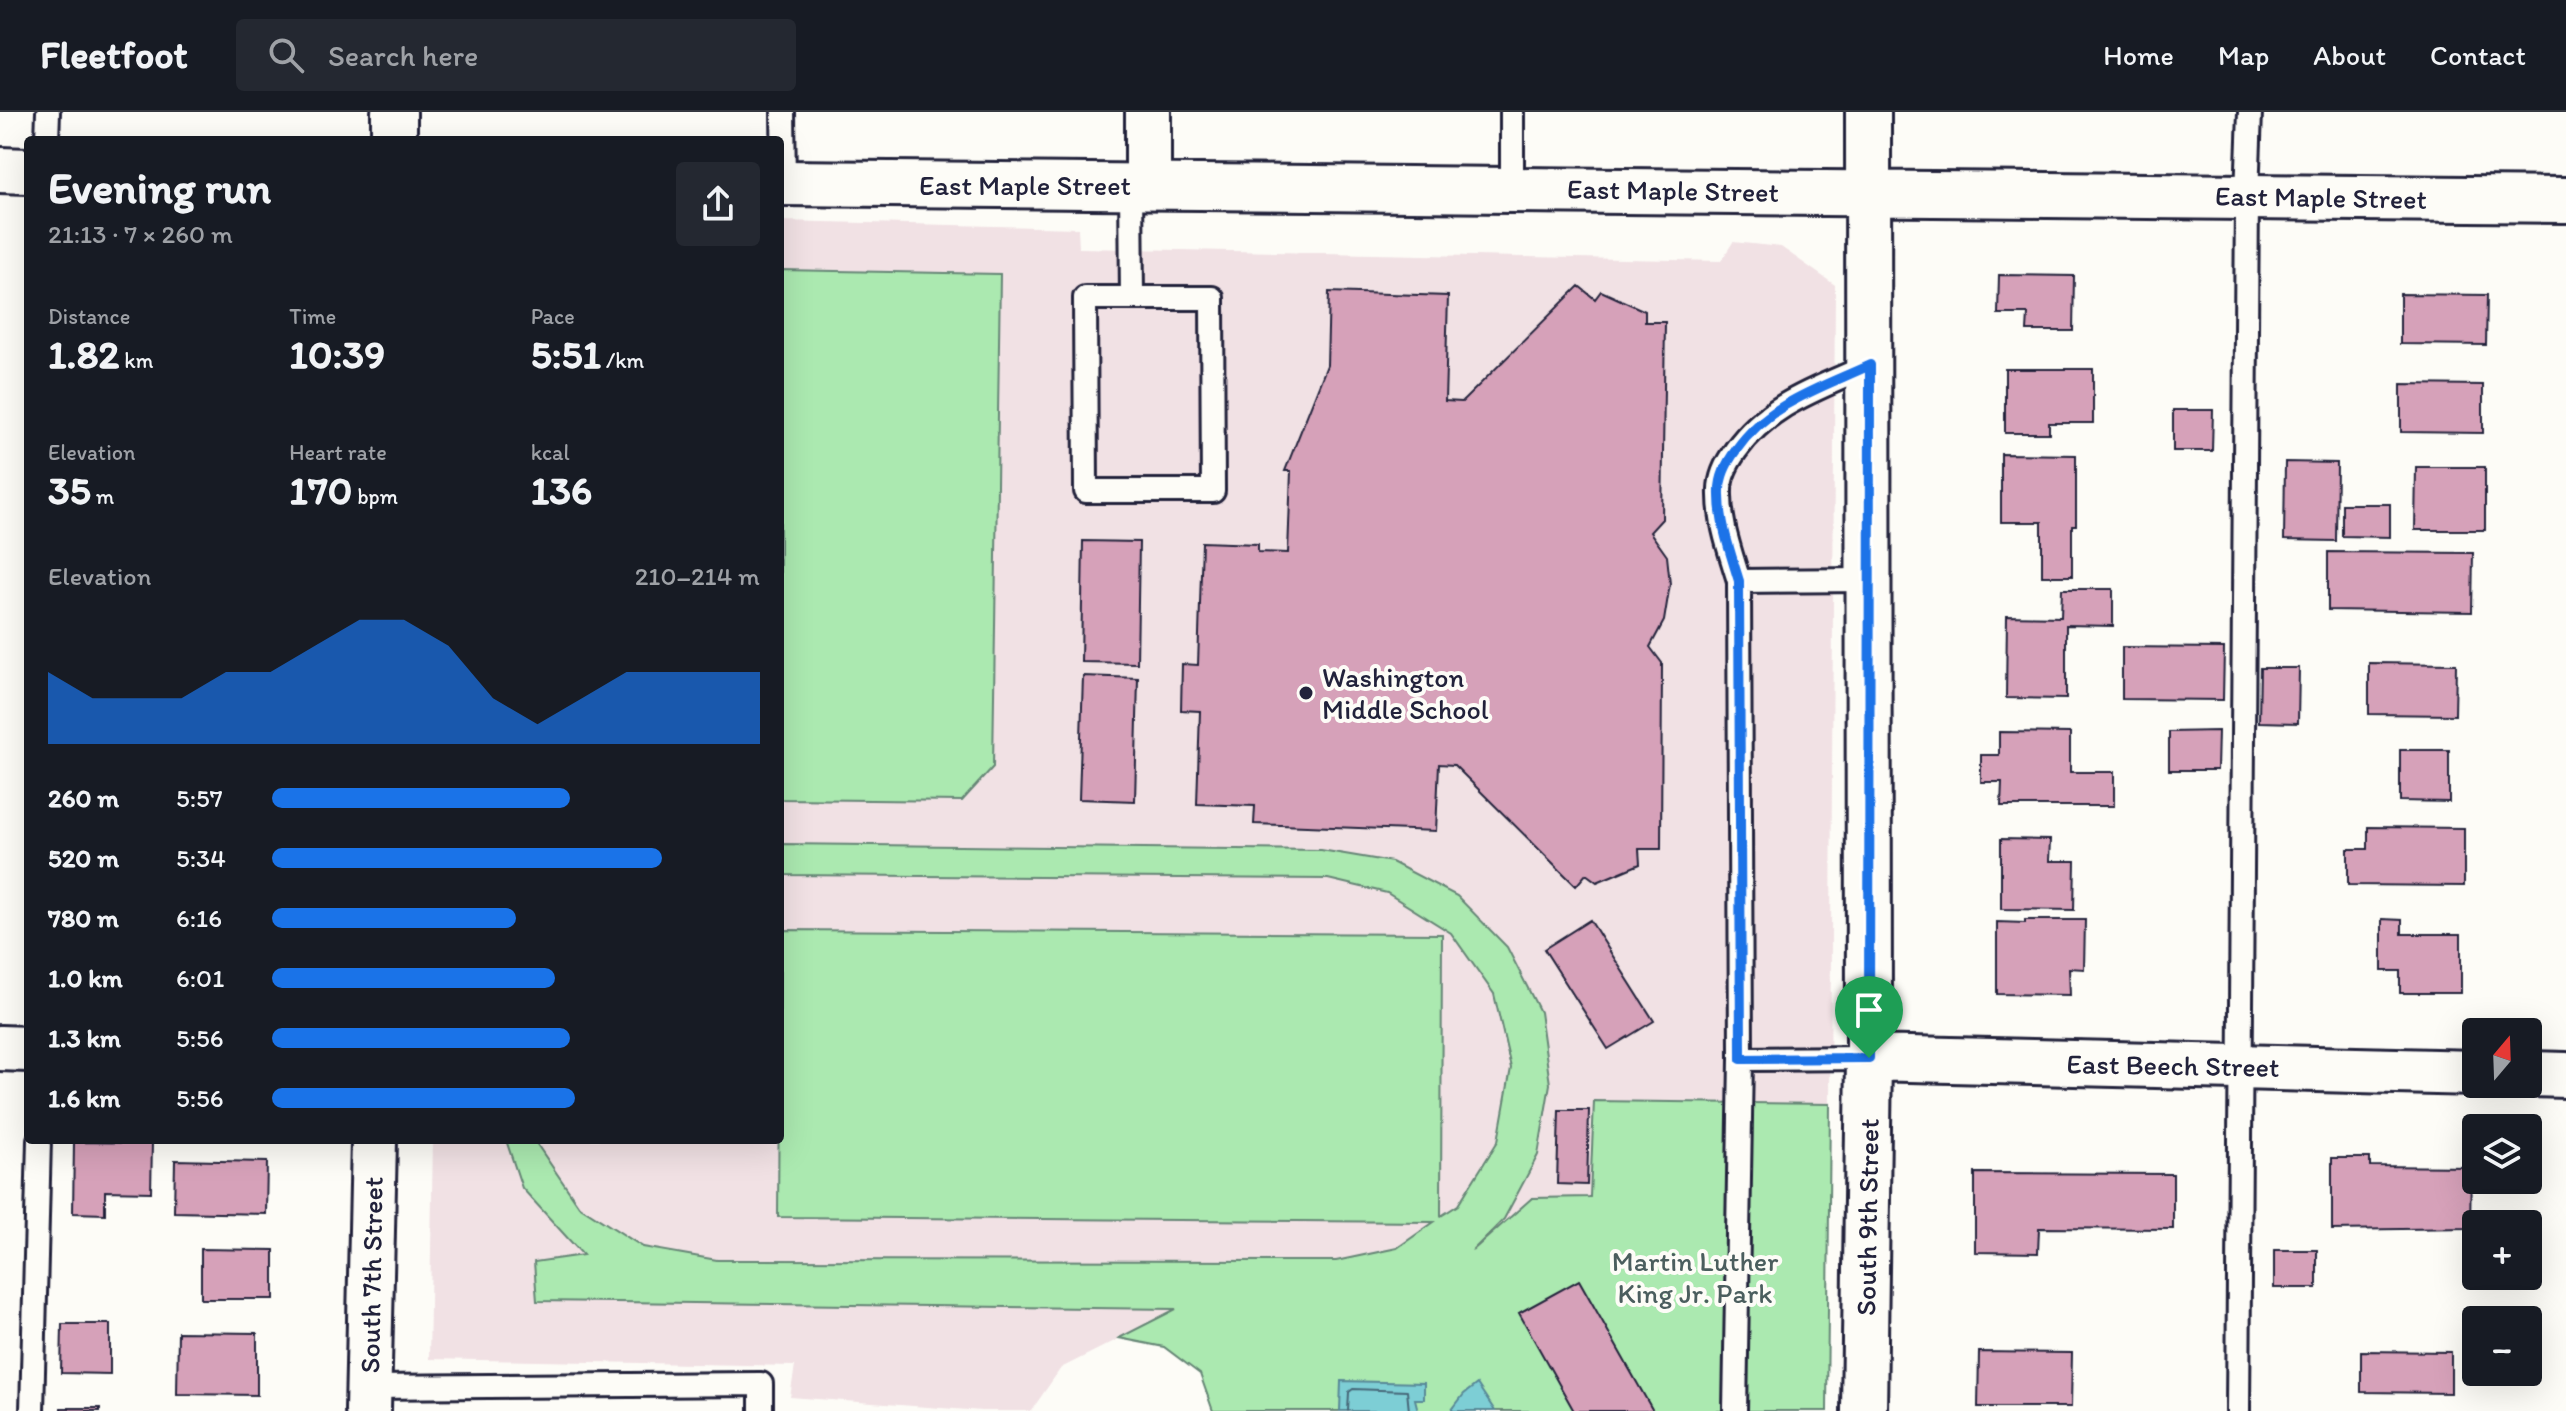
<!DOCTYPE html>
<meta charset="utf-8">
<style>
:root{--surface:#171b24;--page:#242831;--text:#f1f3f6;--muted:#9ea1a6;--line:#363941;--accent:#1a73e8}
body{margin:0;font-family:Itim,sans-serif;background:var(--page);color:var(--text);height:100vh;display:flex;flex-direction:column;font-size:30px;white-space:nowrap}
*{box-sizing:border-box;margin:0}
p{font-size:26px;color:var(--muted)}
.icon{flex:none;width:44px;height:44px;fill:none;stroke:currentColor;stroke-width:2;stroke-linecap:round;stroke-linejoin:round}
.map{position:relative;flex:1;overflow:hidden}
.side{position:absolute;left:24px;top:24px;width:760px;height:1008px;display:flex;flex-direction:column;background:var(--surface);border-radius:8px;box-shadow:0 8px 32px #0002}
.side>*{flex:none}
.needle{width:52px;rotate:19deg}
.fabs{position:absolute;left:2462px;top:906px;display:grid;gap:16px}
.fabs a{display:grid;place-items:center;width:80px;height:80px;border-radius:8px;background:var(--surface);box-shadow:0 8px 32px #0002;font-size:40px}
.pin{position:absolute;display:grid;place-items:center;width:68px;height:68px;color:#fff;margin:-82px -34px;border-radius:50% 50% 50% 0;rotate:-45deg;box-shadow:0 0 8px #0007}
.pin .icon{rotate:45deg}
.round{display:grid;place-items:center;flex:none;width:84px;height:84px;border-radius:8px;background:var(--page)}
.head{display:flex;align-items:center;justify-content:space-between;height:136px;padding:0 24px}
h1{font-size:44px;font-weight:700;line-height:60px}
.metrics{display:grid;grid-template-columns:repeat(3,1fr);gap:12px;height:136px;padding:8px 24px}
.metrics div{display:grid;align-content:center}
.metrics b{font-size:40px;font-weight:700}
.metrics small{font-size:22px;font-weight:400}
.metrics p{font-size:22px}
.chart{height:224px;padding:16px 24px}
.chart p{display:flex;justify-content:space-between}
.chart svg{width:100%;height:144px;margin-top:8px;fill:var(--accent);opacity:.7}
ul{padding:0 24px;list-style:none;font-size:26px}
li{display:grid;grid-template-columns:128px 96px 1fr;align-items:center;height:60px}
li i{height:20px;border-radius:10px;background:var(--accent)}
header{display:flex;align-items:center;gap:48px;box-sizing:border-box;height:112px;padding:0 40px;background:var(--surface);border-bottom:2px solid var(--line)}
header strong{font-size:38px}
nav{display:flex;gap:44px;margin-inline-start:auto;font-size:28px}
.search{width:560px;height:72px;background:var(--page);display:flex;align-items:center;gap:20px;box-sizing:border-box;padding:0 28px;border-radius:8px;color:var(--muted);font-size:30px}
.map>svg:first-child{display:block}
</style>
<header>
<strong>Fleetfoot</strong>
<div class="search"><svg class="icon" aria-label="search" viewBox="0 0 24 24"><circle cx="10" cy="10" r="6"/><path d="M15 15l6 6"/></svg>Search here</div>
<nav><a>Home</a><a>Map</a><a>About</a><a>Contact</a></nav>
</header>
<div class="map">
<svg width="2566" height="1299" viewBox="0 0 2566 1299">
<rect width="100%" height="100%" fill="#fdfcf7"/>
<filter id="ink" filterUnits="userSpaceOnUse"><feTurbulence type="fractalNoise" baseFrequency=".0125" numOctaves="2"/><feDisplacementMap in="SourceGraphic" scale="16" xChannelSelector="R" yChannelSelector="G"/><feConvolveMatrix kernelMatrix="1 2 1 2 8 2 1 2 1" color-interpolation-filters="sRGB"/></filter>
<g filter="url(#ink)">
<!-- built -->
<path fill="#f1e1e4" d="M 780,109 L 1078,116 L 1079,136 L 1721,149 L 1733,130 L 1781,135 L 1835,173 L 1830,992 L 1594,989 L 1590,1085 L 1532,1087 L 1451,1157 L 1178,1197 L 1061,1256 L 1031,1299 L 982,1299 L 790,1285 L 795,1254 L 429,1247 L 433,1028 L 780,1028 Z"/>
<!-- green -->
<path fill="#abe9b0" stroke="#668676" stroke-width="2" d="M 780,158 L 1000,162 L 993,655 L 962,689 L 780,687 Z
M 780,732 L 1321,738 L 1392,750 L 1457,784 L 1507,835 L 1540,900 L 1550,972 L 1538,1043 L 1504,1107 L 1472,1139 L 1532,1086 L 1590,1085 L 1594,989 L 1830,992 L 1827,1299 L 1213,1299 L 1200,1262 L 1164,1235 L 1119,1226 L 1176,1197 L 537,1189 L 534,1150 L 583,1143 L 522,1076 L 506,1028 L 534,1028 L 579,1094 L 643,1135 L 717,1148 L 1336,1149 L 1397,1136 L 1434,1110 L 778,1105 L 780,818 L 1442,822 L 1441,1104 L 1458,1093 L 1498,1029 L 1511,956 L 1494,882 L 1451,821 L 1387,781 L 1328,767 L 780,763 Z"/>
<!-- water -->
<path fill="#7dced5" stroke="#598997" stroke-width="2" d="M 1341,1269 L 1424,1271 L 1424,1287 L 1415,1287 L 1418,1299 L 1340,1299 Z
M 1477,1272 L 1495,1299 L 1451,1299 L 1464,1282 Z"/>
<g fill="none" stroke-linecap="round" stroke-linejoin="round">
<!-- shore -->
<path stroke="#466779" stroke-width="2" d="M 1348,1299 L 1349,1280 L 1353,1277 L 1407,1279 L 1409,1299"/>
</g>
<!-- building -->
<path fill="#d6a1b9" stroke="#22223b" stroke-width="2" d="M 1999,163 L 2074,164 L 2073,219 L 2027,219 L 2028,202 L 1998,202 Z
M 1579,174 L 1595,187 L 1601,179 L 1645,199 L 1645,210 L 1665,210 L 1662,407 L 1650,420 L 1667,444 L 1670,472 L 1664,509 L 1650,535 L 1662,551 L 1661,737 L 1639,737 L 1640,752 L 1597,770 L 1586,762 L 1576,774 L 1454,653 L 1439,652 L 1436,719 L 1254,712 L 1255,694 L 1197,692 L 1200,599 L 1181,598 L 1182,552 L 1198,553 L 1202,430 L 1258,432 L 1258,440 L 1288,441 L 1291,359 L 1285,359 L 1327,253 L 1329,180 L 1448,184 L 1445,289 L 1462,290 Z
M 2400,182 L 2487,183 L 2486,233 L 2400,232 Z
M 2005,257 L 2093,257 L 2093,311 L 2049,311 L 2049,321 L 2005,321 Z
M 2401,272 L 2483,273 L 2483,321 L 2401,320 Z
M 2173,298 L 2213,298 L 2212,339 L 2173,339 Z
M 2001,342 L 2076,343 L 2076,413 L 2072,413 L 2072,464 L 2042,464 L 2042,410 L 2001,410 Z
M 2285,350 L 2337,351 L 2336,429 L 2284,428 Z
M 2416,355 L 2485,355 L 2485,418 L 2415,418 Z
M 2342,392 L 2390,392 L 2390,425 L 2342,424 Z
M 1083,429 L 1139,430 L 1137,551 L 1081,550 Z
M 2328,440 L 2473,441 L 2472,500 L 2328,498 Z
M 2062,477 L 2113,477 L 2113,514 L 2066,513 L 2066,587 L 2006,586 L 2007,504 L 2061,505 Z
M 2122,535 L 2224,536 L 2223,588 L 2122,587 Z
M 2369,551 L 2456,552 L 2455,603 L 2369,602 Z
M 2260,556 L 2299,556 L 2298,611 L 2259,610 Z
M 1083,564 L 1138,566 L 1135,689 L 1079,687 Z
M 2218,619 L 2217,658 L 2169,658 L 2169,620 Z
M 1999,620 L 2070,621 L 2070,660 L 2114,660 L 2114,694 L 2001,694 L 2002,670 L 1981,670 L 1981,643 L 1999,643 Z
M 2400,638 L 2449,638 L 2449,690 L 2400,689 Z
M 2368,715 L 2464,716 L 2464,774 L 2348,773 L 2348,737 L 2368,737 Z
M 2001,727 L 2050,728 L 2049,749 L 2075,749 L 2074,798 L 2001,797 Z
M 2382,807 L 2402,808 L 2402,822 L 2461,822 L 2461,881 L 2400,881 L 2400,859 L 2382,859 Z
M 1590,808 L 1654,909 L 1608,937 L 1544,837 Z
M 2025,808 L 2085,808 L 2084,857 L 2069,856 L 2070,883 L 1997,882 L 1997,810 L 2025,811 Z
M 1559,998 L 1589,998 L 1587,1073 L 1557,1072 Z
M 74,1030 L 152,1031 L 151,1080 L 105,1079 L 105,1102 L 73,1101 Z
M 2332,1046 L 2370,1046 L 2370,1054 L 2471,1055 L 2470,1116 L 2332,1118 Z
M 175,1048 L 267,1050 L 266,1102 L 174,1100 Z
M 1975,1061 L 2173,1062 L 2173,1117 L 2039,1116 L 2038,1141 L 1975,1140 Z
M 201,1137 L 274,1138 L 274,1187 L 201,1187 Z
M 2274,1138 L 2317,1138 L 2317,1176 L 2274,1176 Z
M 1579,1168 L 1653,1299 L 1574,1299 L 1519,1201 Z
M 62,1212 L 110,1212 L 110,1262 L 61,1261 Z
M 178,1220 L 257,1221 L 257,1283 L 177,1282 Z
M 2361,1239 L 2451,1240 L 2451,1281 L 2361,1280 Z
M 1979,1240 L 2072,1241 L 2071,1295 L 1978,1295 Z
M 61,1296 L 100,1296 L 100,1299 L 61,1299 Z"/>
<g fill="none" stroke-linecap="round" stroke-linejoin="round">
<!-- lane casing -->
<g stroke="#22223b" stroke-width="28">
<path id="lane" d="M 783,0 L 784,71
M 47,28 L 48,0
M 1131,74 L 1132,186 L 1085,186 L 1086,379 L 1213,379 L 1212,186 L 1132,186
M 1512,76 L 1512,0
M 1739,469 C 1730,439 1719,410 1720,378 C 1720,364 1728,349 1736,338 C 1769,291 1820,276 1870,253
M 1869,946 L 1741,947 L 1739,469 L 1870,468
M 368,1275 L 761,1272 L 761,1299
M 32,1299 L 39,1028
M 1735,1299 L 1741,947
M 2238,1299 L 2247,84 L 2250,0"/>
</g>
<!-- street casing -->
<g stroke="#22223b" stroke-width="50">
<path id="street" d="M 1148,0 L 1148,74
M 394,28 L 394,0
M 0,58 L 28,59
M 780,71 L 2566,88
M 0,936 L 28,937
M 1869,946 L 2476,961
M 2528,962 L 2566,963
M 368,1299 L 374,1028
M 1864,1299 L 1869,946 L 1868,0"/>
</g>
<!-- lane -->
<use href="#lane" stroke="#fdfcf7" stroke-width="22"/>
<!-- street -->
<use href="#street" stroke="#fdfcf7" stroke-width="44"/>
</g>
</g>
<g fill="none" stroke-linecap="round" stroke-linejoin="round" filter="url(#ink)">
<!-- route casing -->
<g stroke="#fff" stroke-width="16">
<path id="route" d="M 1870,253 L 1869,946 L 1741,947 L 1739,469 C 1730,439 1719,410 1720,378 C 1720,364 1728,349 1736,338 C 1769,291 1820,276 1870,253 Z"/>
</g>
<!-- route -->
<use href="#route" stroke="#1a73e8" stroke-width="10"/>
</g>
<!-- markers -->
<circle fill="#22223b" stroke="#fdfcf7" stroke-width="3" cx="1306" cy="581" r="8"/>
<g text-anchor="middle" stroke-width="8" stroke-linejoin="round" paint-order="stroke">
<!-- street labels -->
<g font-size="28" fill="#22223b" stroke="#fdfcf7">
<text x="1025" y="83">East Maple Street</text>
<text transform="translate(1673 78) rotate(1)" y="10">East Maple Street</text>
<text transform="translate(2321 85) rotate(1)" y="10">East Maple Street</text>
<text transform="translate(2173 953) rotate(1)" y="10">East Beech Street</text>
<text transform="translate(1867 1105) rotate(-89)" y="10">South 9th Street</text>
<text transform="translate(371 1163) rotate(-89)" y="10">South 7th Street</text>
</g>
<!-- poi labels -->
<g font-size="28" fill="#22223b" stroke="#fdfcf7" text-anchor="start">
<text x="1322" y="575">Washington<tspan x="1322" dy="32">Middle School</tspan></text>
</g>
<!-- park labels -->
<g font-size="28" fill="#4b5e5e" stroke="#fdfcf7">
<text x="1695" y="1159">Martin Luther<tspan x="1695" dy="32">King Jr. Park</tspan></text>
</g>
</g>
</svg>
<div class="fabs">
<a><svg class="needle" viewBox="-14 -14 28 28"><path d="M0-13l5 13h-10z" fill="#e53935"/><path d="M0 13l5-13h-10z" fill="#9ea1a6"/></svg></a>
<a><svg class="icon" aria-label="layers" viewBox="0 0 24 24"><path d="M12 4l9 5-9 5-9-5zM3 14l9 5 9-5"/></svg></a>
<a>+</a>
<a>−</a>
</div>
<div class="pin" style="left:1869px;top:946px;background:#1e9e55"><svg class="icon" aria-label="arrive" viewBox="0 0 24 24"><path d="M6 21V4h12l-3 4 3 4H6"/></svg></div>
<section class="side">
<div class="head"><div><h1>Evening run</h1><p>21:13 · 7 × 260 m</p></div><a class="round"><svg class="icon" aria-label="share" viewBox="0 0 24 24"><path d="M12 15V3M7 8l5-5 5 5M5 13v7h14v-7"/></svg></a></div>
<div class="metrics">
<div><p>Distance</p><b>1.82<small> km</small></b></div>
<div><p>Time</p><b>10:39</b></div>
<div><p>Pace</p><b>5:51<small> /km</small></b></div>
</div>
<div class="metrics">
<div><p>Elevation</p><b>35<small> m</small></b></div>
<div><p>Heart rate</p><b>170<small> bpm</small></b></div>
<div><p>kcal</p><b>136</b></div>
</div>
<div class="chart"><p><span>Elevation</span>210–214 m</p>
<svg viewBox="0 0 160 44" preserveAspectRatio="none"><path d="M0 44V22L10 30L20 30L30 30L40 22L50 22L60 14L70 6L80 6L90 14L100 30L110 38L120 30L130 22L140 22L150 22L160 22V44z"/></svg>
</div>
<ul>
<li><b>260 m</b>5:57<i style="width:61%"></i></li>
<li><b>520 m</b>5:34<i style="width:80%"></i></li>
<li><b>780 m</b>6:16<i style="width:50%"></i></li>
<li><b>1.0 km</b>6:01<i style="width:58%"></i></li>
<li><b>1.3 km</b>5:56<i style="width:61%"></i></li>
<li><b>1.6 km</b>5:56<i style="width:62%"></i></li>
</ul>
</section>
</div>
